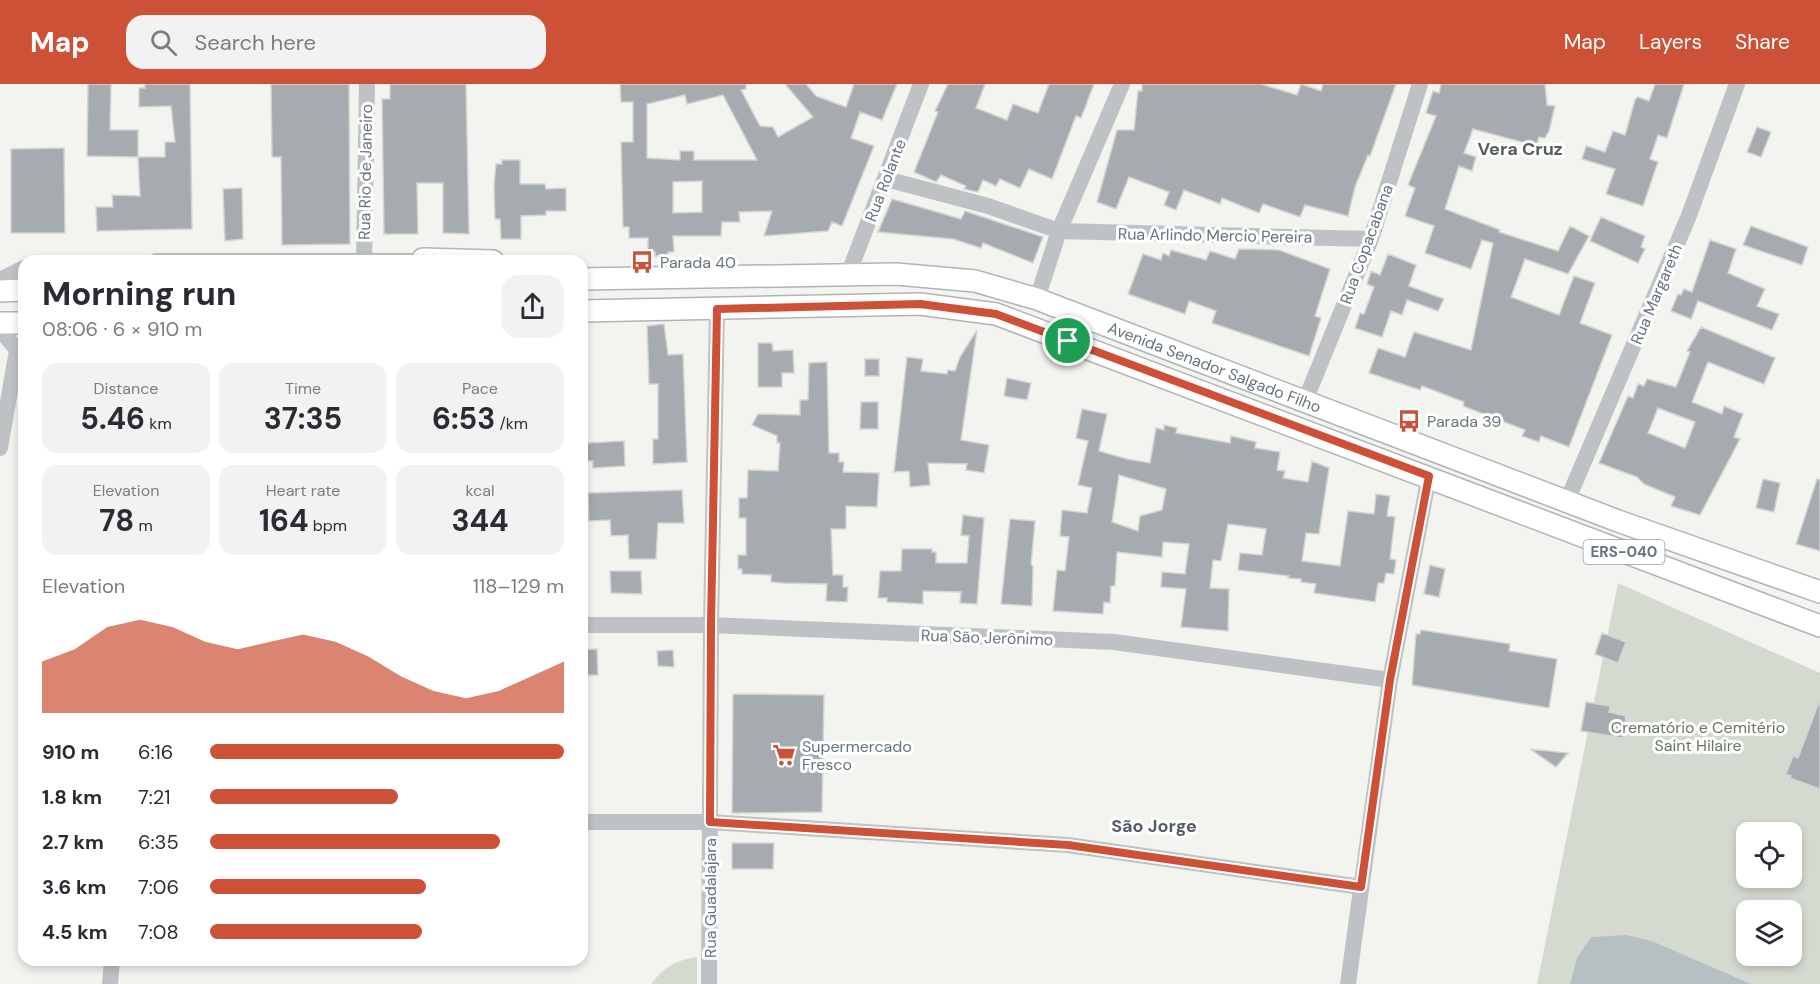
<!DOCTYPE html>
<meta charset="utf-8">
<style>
:root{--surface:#fff;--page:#f2f2f3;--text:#2b2b33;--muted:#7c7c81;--accent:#cc5136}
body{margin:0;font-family:"DM Sans",sans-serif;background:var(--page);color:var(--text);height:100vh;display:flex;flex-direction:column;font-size:22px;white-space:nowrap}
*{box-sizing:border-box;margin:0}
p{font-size:20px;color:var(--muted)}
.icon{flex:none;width:33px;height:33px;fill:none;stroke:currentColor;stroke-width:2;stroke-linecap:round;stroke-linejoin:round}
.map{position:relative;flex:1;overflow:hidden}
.panel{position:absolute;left:18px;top:171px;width:570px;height:711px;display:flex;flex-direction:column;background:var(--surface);border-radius:18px;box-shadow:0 3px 9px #0003}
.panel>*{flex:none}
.controls{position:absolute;left:1736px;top:738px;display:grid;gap:12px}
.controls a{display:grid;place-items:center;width:66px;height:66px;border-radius:12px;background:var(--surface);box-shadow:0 3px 9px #0003;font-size:30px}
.pin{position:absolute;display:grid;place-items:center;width:51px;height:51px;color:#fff;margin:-26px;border:3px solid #fff;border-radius:50%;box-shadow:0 2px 6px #0007}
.round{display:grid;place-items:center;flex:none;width:63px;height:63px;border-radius:18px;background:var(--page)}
.headline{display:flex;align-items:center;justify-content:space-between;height:102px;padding:0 24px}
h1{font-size:33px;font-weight:700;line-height:45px}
.figures{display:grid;grid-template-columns:repeat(3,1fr);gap:9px;height:102px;padding:6px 24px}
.figures div{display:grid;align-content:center;border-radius:15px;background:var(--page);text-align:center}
.figures b{font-size:30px;font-weight:700}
.figures small{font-size:16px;font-weight:400}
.figures p{font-size:16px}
.chart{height:168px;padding:12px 24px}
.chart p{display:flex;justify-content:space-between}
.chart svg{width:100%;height:108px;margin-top:6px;fill:var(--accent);opacity:.7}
ul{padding:0 24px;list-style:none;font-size:20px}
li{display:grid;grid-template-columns:96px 72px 1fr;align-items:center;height:45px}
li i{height:15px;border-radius:8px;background:var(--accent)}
header{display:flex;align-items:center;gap:36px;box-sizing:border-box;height:84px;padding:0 30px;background:var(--accent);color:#fff}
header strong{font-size:28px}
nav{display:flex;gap:33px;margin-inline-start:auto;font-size:21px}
.search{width:420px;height:54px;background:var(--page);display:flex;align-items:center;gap:15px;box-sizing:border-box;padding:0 21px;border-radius:18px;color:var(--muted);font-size:22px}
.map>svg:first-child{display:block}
</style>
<header>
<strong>Map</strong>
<div class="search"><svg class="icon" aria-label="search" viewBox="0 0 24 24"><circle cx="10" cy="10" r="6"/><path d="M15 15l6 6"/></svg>Search here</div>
<nav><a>Map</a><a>Layers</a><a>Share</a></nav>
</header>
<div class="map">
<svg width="1820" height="900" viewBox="0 0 1820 900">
<rect width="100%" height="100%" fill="#f3f3f0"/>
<!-- green -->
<path fill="#d5dad1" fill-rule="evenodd" d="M 1618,499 L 1820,589 L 1820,900 L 1537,900 ZM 1746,748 L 1791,748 L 1791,794 L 1746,794 ZM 1746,826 L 1791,826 L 1791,872 L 1746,872 Z
M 697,873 L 697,900 L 651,900 C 664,883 676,876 697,873 Z"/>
<!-- water -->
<path fill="#b6c0c3" d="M 1627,851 L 1654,858 L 1751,900 L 1570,900 L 1577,874 L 1591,853 Z"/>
<!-- building -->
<path fill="#a5abaf" stroke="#d4d4d3" stroke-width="1.5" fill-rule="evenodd" d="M 88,0 L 111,0 L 110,46 L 138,46 L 138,73 L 87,72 Z
M 145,0 L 190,0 L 192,145 L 97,147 L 96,123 L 113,123 L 112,111 L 140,112 L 138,73 L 165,73 L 165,58 L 175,58 L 171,22 L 139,23 L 139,4 L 145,4 Z
M 271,0 L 349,0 L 350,160 L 282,161 L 281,73 L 272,73 Z
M 390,0 L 466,0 L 469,150 L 443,149 L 443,99 L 417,99 L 418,150 L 384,150 L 382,15 L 390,15 Z
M 620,0 L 746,0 L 746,5 L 741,6 L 760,42 L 773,43 L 778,53 L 813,33 L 785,0 L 806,0 L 816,12 L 846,23 L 854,0 L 897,0 L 882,36 L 860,28 L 851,54 L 874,62 L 842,142 L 832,138 L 828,147 L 764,152 L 772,127 L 739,128 L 740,138 L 722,138 L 721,152 L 673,152 L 674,168 L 668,168 L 668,172 L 655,172 L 655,168 L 648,168 L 648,154 L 629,154 L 629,143 L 623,143 L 621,58 L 633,58 L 633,18 L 621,18 ZM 685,11 L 687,20 L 723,11 L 757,76 L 694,76 L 694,67 L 680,67 L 680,76 L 647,74 L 647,20 ZM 702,97 L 702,128 L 673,129 L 673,98 Z
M 948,0 L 985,0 L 976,24 L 1007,36 L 1013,20 L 1038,29 L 1049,0 L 1094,0 L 1081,34 L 1076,32 L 1052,95 L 1029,85 L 1020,104 L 1000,95 L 996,102 L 983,96 L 978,108 L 964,105 L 966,102 L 941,91 L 936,98 L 914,88 L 938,28 L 935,27 Z
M 1142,0 L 1261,0 L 1297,11 L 1301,0 L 1321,7 L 1323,0 L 1396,0 L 1370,72 L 1368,71 L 1355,103 L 1348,132 L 1305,121 L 1300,133 L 1263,120 L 1259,129 L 1222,114 L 1220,120 L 1184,106 L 1176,126 L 1164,121 L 1169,108 L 1129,93 L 1116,125 L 1097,118 L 1117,46 L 1134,46 L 1138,7 L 1142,7 Z
M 1441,0 L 1545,0 L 1547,21 L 1555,22 L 1549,47 L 1545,54 L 1539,53 L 1536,62 L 1473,45 L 1464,69 L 1476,73 L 1472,87 L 1459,82 L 1445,125 L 1500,146 L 1499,148 L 1558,167 L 1570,142 L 1589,152 L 1568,190 L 1525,175 L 1511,213 L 1559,231 L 1574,192 L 1595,199 L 1580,239 L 1612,251 L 1569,363 L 1541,352 L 1539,358 L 1522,352 L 1525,346 L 1463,322 L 1464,318 L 1422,302 L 1420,306 L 1369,289 L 1378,264 L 1405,273 L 1414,248 L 1471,266 L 1493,159 L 1482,156 L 1471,185 L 1425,169 L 1434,142 L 1405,132 L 1415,104 L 1408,101 L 1436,32 L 1426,29 L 1433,7 L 1439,9 Z
M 1655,0 L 1684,0 L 1667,54 L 1658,51 L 1650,75 L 1658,78 L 1643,122 L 1606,110 L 1615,85 L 1582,75 L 1586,62 L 1605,68 L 1613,47 L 1625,51 L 1635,16 L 1638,13 L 1649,17 Z
M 1757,43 L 1771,48 L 1761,73 L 1747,68 Z
M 64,64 L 65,149 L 11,149 L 11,65 Z
M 502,76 L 520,76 L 520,100 L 545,100 L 546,105 L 566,104 L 566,127 L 546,127 L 546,131 L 521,132 L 521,155 L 501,155 L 500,135 L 495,135 L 494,101 L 496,80 L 502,80 Z
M 242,104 L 243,155 L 225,157 L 223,105 Z
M 892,115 L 961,135 L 965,127 L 1043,153 L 1033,179 L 983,159 L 981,164 L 953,155 L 878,148 Z
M 1601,133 L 1645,152 L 1641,163 L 1645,165 L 1638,179 L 1590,157 Z
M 1751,142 L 1808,163 L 1802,181 L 1743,161 Z
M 1710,156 L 1736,165 L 1728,189 L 1765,205 L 1757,222 L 1779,230 L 1772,246 L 1698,217 L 1691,235 L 1671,227 L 1678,210 L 1681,211 L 1684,205 L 1692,208 Z
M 1239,165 L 1279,166 L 1330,185 L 1315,232 L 1321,234 L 1309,272 L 1212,239 L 1216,227 L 1189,217 L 1185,230 L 1128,210 L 1143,170 L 1161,176 L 1163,169 L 1169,172 L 1171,166 L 1206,176 L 1210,167 L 1235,175 Z
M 1388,170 L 1416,181 L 1409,202 L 1444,215 L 1438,227 L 1407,216 L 1402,231 L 1391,227 L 1382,253 L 1355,244 L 1360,229 L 1364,230 L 1374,203 L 1367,200 L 1371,187 L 1380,191 Z
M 664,240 L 668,271 L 683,270 L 687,378 L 653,380 L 653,355 L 658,355 L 658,300 L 649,300 L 647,242 Z
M 1701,243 L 1775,274 L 1764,300 L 1708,278 L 1692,318 L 1722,330 L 1724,322 L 1743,330 L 1734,353 L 1740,355 L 1700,431 L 1671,422 L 1675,413 L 1644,400 L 1637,393 L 1599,379 L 1628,312 L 1633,314 L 1638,300 L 1644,302 L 1647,295 L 1676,303 L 1690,268 L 1687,267 ZM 1658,324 L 1695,338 L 1685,364 L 1648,349 Z
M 977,246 L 961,356 L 989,361 L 984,389 L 966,386 L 967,380 L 928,379 L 930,401 L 910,403 L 909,387 L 894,388 L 907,273 L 923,275 L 921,287 L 947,290 L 948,286 L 955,287 L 960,273 Z
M 758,259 L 772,259 L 773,267 L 793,266 L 794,289 L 782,289 L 782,303 L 758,303 Z
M 865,275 L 879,275 L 879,292 L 865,292 Z
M 827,278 L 829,369 L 839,369 L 839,378 L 844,378 L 843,388 L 879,389 L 877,423 L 846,422 L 846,445 L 831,445 L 833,491 L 843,491 L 843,503 L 848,503 L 847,518 L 826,517 L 827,500 L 782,499 L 771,498 L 771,491 L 742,490 L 742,485 L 738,485 L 738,471 L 746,471 L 746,434 L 739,434 L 739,414 L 747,414 L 748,386 L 778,387 L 780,359 L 777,359 L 777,352 L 752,341 L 758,330 L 800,331 L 800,316 L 808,316 L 809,279 Z
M 1007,294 L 1031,299 L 1027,316 L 1004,312 Z
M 861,318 L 878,318 L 878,345 L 860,345 Z
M 1082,325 L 1107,330 L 1099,367 L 1127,375 L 1150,379 L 1156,344 L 1164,346 L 1164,341 L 1177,344 L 1176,349 L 1230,359 L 1231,352 L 1256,358 L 1255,364 L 1280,368 L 1277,386 L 1285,387 L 1283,394 L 1308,398 L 1312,377 L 1329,384 L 1319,450 L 1306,449 L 1302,477 L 1340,482 L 1348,427 L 1374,430 L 1376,410 L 1390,412 L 1387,432 L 1395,433 L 1390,475 L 1396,476 L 1394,490 L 1386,489 L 1384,499 L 1378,499 L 1375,518 L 1314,509 L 1316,500 L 1301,498 L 1301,495 L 1288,494 L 1289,492 L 1238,486 L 1240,469 L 1262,471 L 1266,445 L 1228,440 L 1221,477 L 1213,476 L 1210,504 L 1229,505 L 1228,547 L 1181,543 L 1186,505 L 1161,503 L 1162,488 L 1185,490 L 1189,460 L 1163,458 L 1162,473 L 1117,468 L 1115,502 L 1111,502 L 1110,519 L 1104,518 L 1103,530 L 1053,527 L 1057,486 L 1065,487 L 1069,453 L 1060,452 L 1062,426 L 1087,429 L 1092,404 L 1078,401 L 1088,357 L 1076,354 ZM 1119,391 L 1166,405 L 1162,426 L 1140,432 L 1138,447 L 1112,438 Z
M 624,357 L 625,382 L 593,384 L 593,377 L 587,377 L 587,359 Z
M 1763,395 L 1780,399 L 1774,428 L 1756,424 Z
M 1817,395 L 1820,396 L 1820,467 L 1796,460 Z
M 682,406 L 684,439 L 658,439 L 656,475 L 629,475 L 628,451 L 611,452 L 610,436 L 589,437 L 588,409 Z
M 963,431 L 984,434 L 977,520 L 960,519 L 961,508 L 923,507 L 923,520 L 887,518 L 887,514 L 878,514 L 880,487 L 901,487 L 902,465 L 932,465 L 932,468 L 936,468 L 936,479 L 967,479 L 969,452 L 961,451 Z
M 1010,435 L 1035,437 L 1031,480 L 1033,483 L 1032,522 L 1001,520 Z
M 1430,481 L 1445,485 L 1439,513 L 1424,510 Z
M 610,487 L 641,487 L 642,510 L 611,509 Z
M 1421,546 L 1510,560 L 1509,567 L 1557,575 L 1549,624 L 1412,601 L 1416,550 L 1420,550 Z
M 1602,549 L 1626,558 L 1618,579 L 1595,570 Z
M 597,565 L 598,591 L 582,591 L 582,566 Z
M 673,566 L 674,583 L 658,582 L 657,567 Z
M 733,610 L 824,611 L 822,728 L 732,729 Z
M 1586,618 L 1610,622 L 1609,628 L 1626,632 L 1623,654 L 1581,647 Z
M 1819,618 L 1820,618 L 1820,705 L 1790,694 L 1791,692 L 1786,690 L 1793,672 L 1798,674 Z
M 1530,665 L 1568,669 L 1556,683 Z
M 732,759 L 774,759 L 773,785 L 732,785 Z"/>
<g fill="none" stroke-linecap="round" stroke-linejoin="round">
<!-- major casing -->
<g stroke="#b0b4b7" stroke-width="24">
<g id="major">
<path d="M 423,175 L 493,177"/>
<path id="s1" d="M 582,195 L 896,190 L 975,197 L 1037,215 L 1618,437 L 1820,508"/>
<path d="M 0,207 L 24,206"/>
<path d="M 582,227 L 920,220 L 996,230 L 1820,542"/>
<path d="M 0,239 L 24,239"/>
</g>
</g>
<!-- minor -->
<path stroke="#bfc2c4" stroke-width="16" d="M 886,95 L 988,122 L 1059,147 L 1371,155
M 156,177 L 431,177
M 364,177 L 367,0
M 848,191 L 921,0
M 0,196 L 24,184
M 1037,215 L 1059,147 L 1122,0
M 0,245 L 17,266
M 1305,317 L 1371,155 L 1420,0
M 0,364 L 17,266
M 1567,417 L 1688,134 L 1737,0
M 582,541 L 711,541 L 1114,558 L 1390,596
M 582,738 L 710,738 L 1068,761 L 1361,803
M 110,900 L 112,876
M 709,900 L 711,541 L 717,225
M 1348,900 L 1390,596 L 1429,392"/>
<!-- major -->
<use href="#major" stroke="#fff" stroke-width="21"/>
</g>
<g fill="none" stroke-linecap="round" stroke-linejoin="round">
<!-- route casing -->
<g stroke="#fff" stroke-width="12">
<path id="route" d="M 920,220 L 996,230 L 1429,392 L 1390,596 L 1361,803 L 1068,761 L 710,738 L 711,541 L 717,225 Z"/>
</g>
<!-- route -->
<use href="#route" stroke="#cc5136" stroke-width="8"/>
</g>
<!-- icons -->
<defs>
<g id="bus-bare" transform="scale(1.8)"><path d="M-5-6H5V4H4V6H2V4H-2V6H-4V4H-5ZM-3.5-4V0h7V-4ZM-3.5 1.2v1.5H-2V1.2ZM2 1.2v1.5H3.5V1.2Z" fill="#cc5136" stroke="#fff" stroke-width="2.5" paint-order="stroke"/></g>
<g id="supermarket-bare" transform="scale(1.8)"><path d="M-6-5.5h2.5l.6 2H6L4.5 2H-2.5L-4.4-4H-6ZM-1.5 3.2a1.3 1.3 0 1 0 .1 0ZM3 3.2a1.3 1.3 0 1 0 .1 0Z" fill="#cc5136" stroke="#fff" stroke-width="2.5" paint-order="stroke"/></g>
</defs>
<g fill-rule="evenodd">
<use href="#bus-bare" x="642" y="178"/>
<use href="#bus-bare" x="1409" y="337"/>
<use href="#supermarket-bare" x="784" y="671"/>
</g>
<g text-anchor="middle" stroke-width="6" stroke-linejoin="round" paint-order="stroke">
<!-- shield labels -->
<rect fill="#fff" stroke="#949ea4" stroke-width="1.5" x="1583.5" y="456" width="81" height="24" rx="4.5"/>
<g font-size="15" font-weight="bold" fill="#66747d">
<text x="1624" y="473">ERS-040</text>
</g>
<!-- street labels -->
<g font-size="16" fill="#66747d" stroke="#fff">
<text transform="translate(365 88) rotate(-89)" y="6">Rua Rio de Janeiro</text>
<text transform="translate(885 96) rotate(-69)" y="6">Rua Rolante</text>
<text transform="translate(1215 151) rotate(1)" y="6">Rua Arlindo Mercio Pereira</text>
<text transform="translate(1366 160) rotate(-70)" y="6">Rua Copacabana</text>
<text transform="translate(1656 210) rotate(-67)" y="6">Rua Margareth</text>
<text dy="6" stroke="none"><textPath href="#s1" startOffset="648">Avenida Senador Salgado Filho</textPath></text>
<text transform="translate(987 553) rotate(2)" y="6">Rua São Jerônimo</text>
<text transform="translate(710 814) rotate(-90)" y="6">Rua Guadalajara</text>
</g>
<!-- poi labels -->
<g font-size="16" fill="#66747d" stroke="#fff" text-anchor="start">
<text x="660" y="184">Parada 40</text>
<text x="1427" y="343">Parada 39</text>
<text x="802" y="668">Supermercado<tspan x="802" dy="18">Fresco</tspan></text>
</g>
<!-- park labels -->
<g font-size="16" fill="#687564" stroke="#fff">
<text x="1698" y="649">Crematório e Cemitério<tspan x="1698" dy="18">Saint Hilaire</tspan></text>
</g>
<!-- neighbourhood labels -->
<g font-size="18" font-weight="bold" fill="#535d63" stroke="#fff">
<text x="1520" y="71">Vera Cruz</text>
<text x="1154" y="748">São Jorge</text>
</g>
</g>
</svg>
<div class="controls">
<a><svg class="icon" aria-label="locate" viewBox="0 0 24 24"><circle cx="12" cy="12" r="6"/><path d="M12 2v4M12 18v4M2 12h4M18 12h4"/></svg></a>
<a><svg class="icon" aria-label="layers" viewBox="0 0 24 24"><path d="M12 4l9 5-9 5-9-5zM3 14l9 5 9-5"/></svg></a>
</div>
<div class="pin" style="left:1068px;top:257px;background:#1e9e55"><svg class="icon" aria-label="arrive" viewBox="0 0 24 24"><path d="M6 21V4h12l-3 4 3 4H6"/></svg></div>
<section class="panel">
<div class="headline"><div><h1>Morning run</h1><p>08:06 · 6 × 910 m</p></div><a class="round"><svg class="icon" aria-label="share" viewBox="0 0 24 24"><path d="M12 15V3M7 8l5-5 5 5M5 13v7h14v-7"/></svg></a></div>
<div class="figures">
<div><p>Distance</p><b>5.46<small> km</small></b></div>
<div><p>Time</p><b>37:35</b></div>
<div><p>Pace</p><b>6:53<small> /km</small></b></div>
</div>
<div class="figures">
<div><p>Elevation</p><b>78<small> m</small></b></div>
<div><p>Heart rate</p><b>164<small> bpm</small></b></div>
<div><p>kcal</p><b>344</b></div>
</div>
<div class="chart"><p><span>Elevation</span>118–129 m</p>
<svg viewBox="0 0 160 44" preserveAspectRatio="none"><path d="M0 44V23L10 18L20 9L30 6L40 9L50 15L60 18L70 15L80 12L90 15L100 21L110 29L120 35L130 38L140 35L150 29L160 23V44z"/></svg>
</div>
<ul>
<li><b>910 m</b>6:16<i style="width:100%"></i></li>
<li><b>1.8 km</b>7:21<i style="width:53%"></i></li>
<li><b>2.7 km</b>6:35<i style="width:82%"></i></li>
<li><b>3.6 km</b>7:06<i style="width:61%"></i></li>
<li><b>4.5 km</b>7:08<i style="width:60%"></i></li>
</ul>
</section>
</div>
